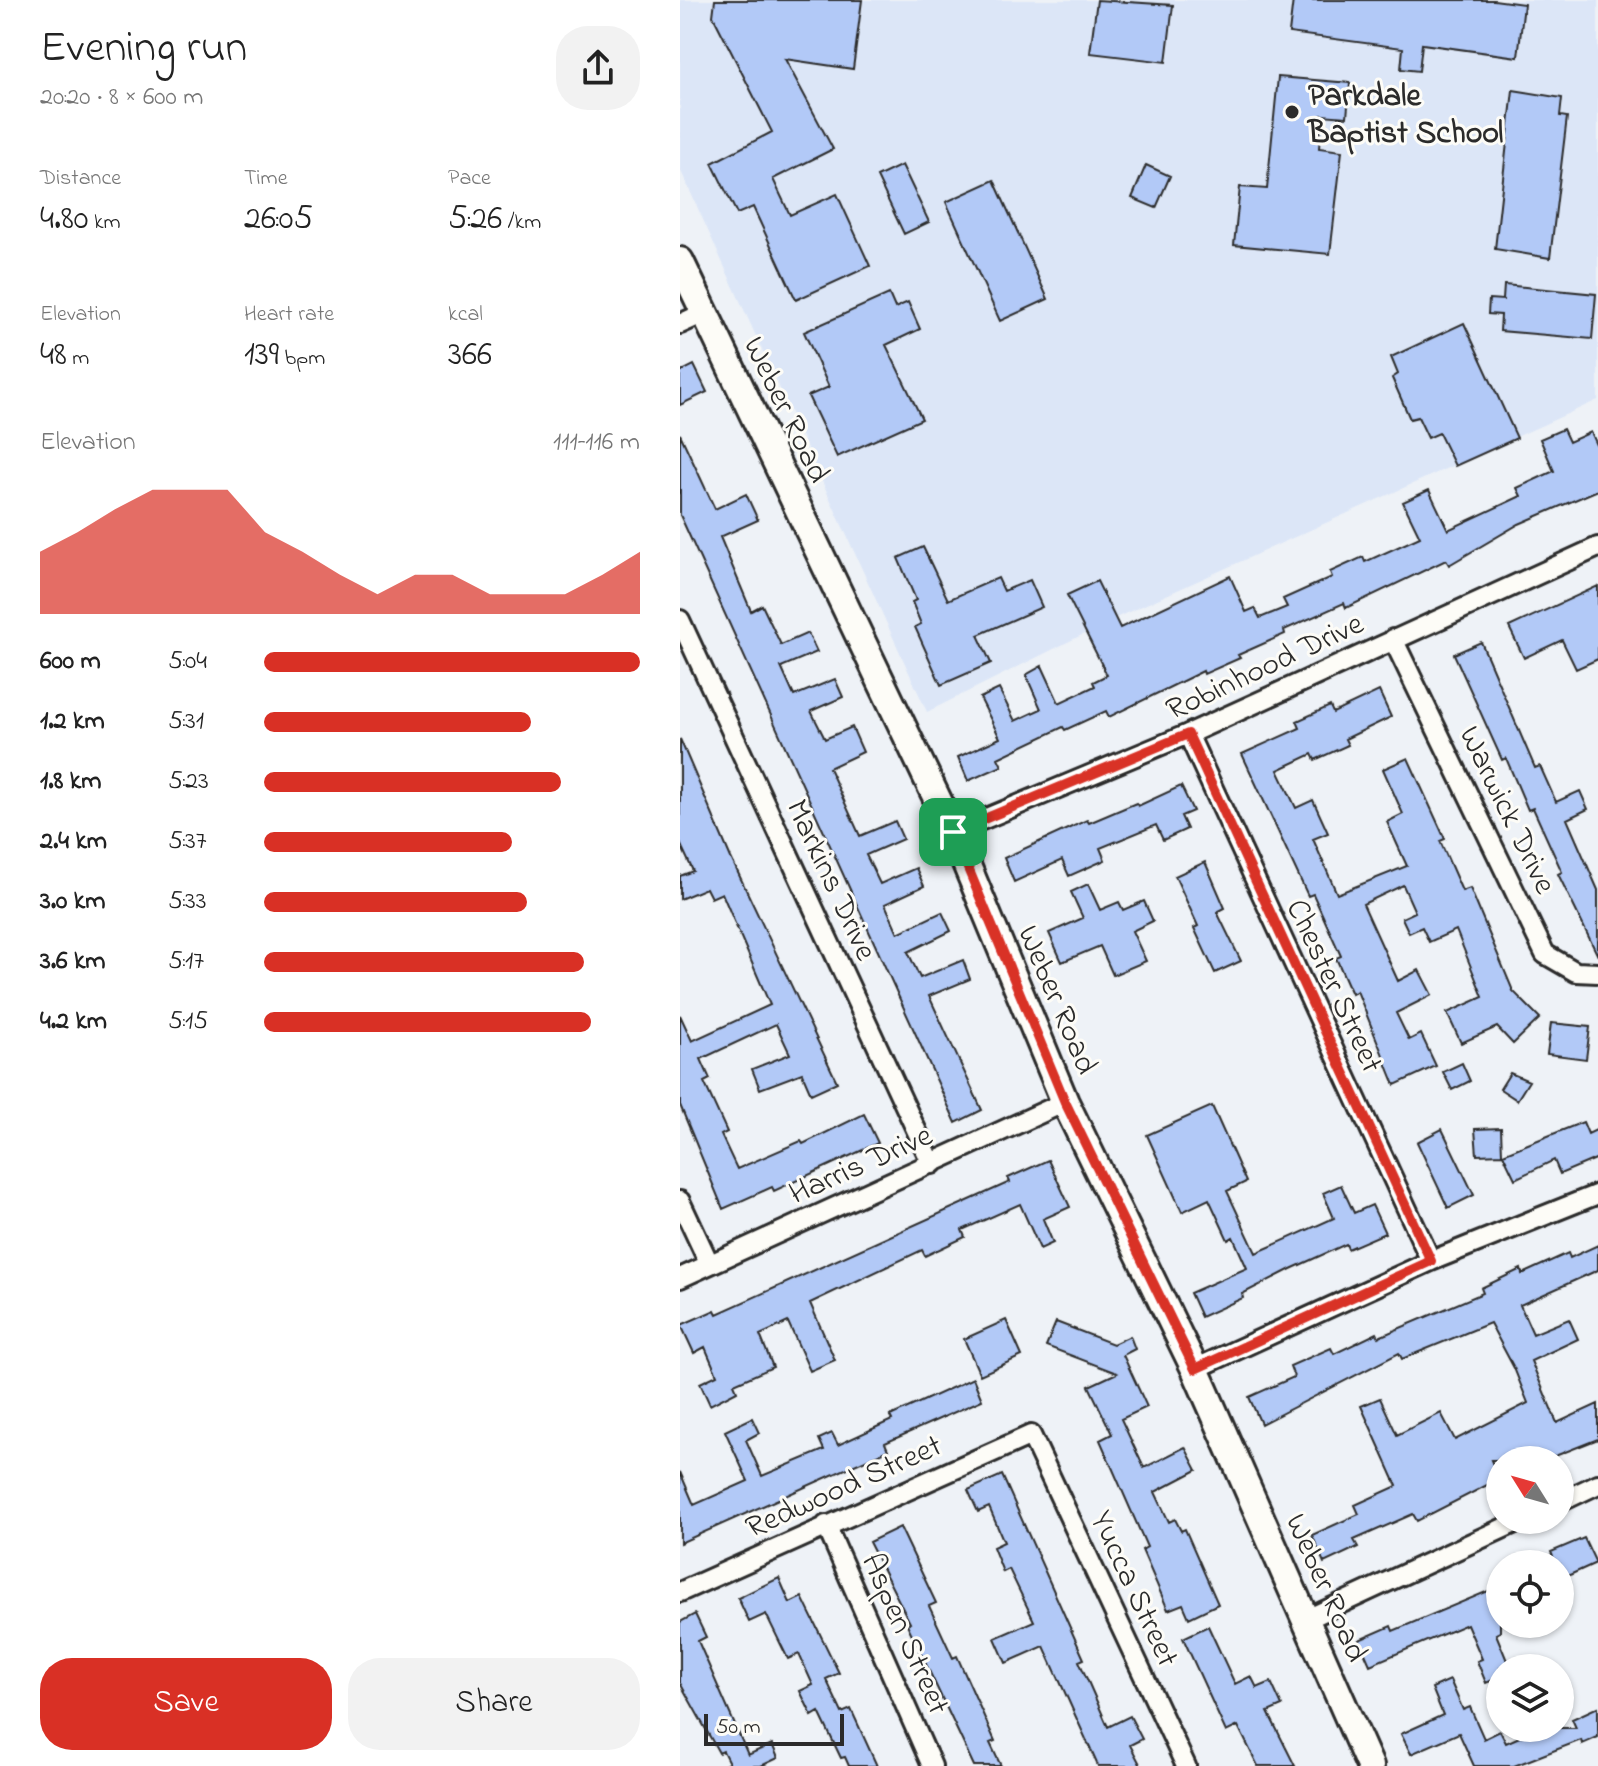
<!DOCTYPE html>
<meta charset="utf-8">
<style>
:root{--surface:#fff;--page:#f2f2f2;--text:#222;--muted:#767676;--accent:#d93025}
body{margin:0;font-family:"Indie Flower",sans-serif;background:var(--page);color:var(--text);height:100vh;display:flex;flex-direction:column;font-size:30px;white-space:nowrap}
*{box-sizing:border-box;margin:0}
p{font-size:26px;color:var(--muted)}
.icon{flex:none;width:44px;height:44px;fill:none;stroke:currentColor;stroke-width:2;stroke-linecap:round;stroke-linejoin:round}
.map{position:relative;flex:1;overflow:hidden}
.side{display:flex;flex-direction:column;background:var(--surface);width:680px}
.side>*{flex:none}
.needle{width:52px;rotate:307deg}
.fabs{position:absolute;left:806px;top:1446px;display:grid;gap:16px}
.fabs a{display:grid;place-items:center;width:88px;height:88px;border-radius:50%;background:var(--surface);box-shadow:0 2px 6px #0004;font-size:40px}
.scale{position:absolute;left:24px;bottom:20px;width:140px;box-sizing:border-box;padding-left:8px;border:4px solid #2b2b2b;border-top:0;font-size:22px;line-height:28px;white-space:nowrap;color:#2b2b2b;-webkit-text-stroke:6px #fdfcf7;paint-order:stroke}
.pin{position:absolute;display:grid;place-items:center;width:68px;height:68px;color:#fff;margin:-34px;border-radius:16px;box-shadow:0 4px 12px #0006}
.round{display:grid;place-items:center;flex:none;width:84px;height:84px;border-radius:32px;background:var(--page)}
.summary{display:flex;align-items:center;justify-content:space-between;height:136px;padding:0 40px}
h1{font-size:44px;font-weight:600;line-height:60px}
.metrics{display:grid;grid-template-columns:repeat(3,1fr);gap:12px;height:136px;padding:8px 40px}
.metrics div{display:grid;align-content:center}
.metrics b{font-size:34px;font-weight:600}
.metrics small{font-size:22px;font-weight:400}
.metrics p{font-size:22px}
.chart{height:224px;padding:16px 40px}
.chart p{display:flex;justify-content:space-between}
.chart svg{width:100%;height:144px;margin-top:8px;fill:var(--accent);opacity:.7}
.cta{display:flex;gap:16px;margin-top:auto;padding:16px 40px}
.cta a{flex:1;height:92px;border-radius:32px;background:var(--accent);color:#fff;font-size:32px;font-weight:600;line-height:92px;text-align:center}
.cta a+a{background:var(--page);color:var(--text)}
ul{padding:0 40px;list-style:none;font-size:26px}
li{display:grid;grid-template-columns:128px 96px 1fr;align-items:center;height:60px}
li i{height:20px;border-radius:10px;background:var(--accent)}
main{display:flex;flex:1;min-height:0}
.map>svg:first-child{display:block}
</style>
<main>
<section class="side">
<div class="summary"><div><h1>Evening run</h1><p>20:20 · 8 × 600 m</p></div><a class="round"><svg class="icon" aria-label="share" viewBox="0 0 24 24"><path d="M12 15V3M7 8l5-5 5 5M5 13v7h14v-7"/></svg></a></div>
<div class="metrics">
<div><p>Distance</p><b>4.80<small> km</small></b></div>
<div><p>Time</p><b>26:05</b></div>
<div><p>Pace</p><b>5:26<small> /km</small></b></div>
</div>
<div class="metrics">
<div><p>Elevation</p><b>48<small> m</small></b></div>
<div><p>Heart rate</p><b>139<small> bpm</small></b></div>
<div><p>kcal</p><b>366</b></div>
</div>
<div class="chart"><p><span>Elevation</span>111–116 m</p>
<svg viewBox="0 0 160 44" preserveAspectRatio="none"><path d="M0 44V25L10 19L20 12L30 6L40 6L50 6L60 19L70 25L80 32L90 38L100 32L110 32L120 38L130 38L140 38L150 32L160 25V44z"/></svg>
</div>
<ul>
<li><b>600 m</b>5:04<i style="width:100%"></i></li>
<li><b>1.2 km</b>5:31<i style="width:71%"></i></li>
<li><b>1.8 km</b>5:23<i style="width:79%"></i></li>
<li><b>2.4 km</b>5:37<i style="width:66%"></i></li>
<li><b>3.0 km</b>5:33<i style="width:70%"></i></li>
<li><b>3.6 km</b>5:17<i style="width:85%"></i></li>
<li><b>4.2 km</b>5:15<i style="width:87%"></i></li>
</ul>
<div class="cta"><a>Save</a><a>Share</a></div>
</section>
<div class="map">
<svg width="918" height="1766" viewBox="0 0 918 1766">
<rect width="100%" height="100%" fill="#eef2f7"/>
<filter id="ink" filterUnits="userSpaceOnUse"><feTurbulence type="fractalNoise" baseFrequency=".0125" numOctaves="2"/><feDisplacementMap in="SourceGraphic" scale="16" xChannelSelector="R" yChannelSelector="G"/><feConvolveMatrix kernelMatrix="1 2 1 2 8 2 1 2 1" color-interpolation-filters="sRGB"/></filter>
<g filter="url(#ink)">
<!-- built -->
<path fill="#dce6f7" d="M 0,0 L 918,0 L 918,400 L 442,615 L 247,712 L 0,169 Z"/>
<!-- building -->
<path fill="#b2c9f7" stroke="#2b2b2b" stroke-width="2" d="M 35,0 L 182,0 L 173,69 L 105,59 L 153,149 L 93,179 L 110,215 L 157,194 L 190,266 L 116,300 L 73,207 L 57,214 L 32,163 L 92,132 L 33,16 Z
M 417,0 L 493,5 L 486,62 L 410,53 Z
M 613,0 L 814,0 L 844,4 L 838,57 L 742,44 L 739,71 L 721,69 L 723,48 L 609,33 Z
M 598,77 L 670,83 L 667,117 L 642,115 L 639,148 L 662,151 L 650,254 L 554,245 L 560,187 L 587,189 Z
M 833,90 L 882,98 L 880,116 L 887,117 L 870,258 L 815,249 Z
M 222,165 L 249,222 L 224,234 L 197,177 Z
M 466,165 L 490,176 L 476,208 L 452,198 Z
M 314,180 L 368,299 L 320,321 L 266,202 Z
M 824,285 L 916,294 L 912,339 L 820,331 L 821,315 L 808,314 L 809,299 L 823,300 Z
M 209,294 L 215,308 L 228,302 L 240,329 L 206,345 L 242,419 L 157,457 L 128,396 L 149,387 L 124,332 Z
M 784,323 L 837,438 L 775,466 L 759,433 L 748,438 L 738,417 L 730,419 L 712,378 L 718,374 L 711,357 Z
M 14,365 L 27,392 L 0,405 L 0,372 Z
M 883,429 L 889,442 L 911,432 L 918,447 L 918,490 L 839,524 L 769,565 L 766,560 L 666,608 L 664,603 L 604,630 L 605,634 L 558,655 L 560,658 L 524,674 L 523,671 L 429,717 L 426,711 L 385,730 L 383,727 L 318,758 L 322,766 L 288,781 L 278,757 L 320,738 L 300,698 L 319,689 L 335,721 L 361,709 L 346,675 L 362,666 L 379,703 L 415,686 L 413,682 L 427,675 L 387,595 L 417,581 L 440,628 L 550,576 L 566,612 L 575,608 L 580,618 L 607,607 L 603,599 L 652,577 L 650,572 L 683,557 L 685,562 L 740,537 L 723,502 L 749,490 L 768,530 L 841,496 L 837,488 L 874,471 L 860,439 Z
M 0,434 L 35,509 L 66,494 L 78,520 L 40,537 L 71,611 L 82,605 L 101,645 L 128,633 L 137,652 L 101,667 L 114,696 L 155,679 L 163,697 L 131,711 L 145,739 L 172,727 L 183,752 L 149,768 L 180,836 L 215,821 L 223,839 L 186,855 L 200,884 L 236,868 L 244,886 L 205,904 L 218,933 L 262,912 L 271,931 L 228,952 L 240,978 L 283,960 L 290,979 L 249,996 L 302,1110 L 276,1123 L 0,515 Z
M 243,547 L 268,600 L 318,578 L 324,591 L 350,580 L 362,607 L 298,635 L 311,663 L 261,685 L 235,627 L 241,624 L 232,602 L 236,600 L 218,558 Z
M 918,586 L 918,659 L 896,669 L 882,640 L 844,658 L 829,627 Z
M 801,642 L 855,768 L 860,766 L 876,802 L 900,791 L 908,809 L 887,819 L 918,890 L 918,956 L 878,874 L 882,872 L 853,808 L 848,810 L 826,758 L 822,760 L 774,654 Z
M 699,691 L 711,717 L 665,739 L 668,745 L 635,760 L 632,754 L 598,770 L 616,808 L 633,800 L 648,833 L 633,839 L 657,894 L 727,866 L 707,822 L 723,814 L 703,769 L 728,758 L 765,839 L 760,841 L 782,891 L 790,888 L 833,991 L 860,1018 L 833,1044 L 817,1027 L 781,1043 L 767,1013 L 803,997 L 776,930 L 749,942 L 742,927 L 729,933 L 722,918 L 735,912 L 723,885 L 683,904 L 718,981 L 739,970 L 752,995 L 716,1013 L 729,1040 L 741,1034 L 756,1066 L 715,1085 L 677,991 L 672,994 L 656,958 L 661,956 L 633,894 L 628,896 L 562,754 L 620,728 L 617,721 L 650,706 L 653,713 Z
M 0,739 L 51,858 L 157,1082 L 131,1094 L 122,1073 L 80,1089 L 72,1069 L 110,1054 L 96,1024 L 21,1059 L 30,1079 L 24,1082 L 47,1132 L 41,1135 L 57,1169 L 121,1141 L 123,1144 L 184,1114 L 198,1143 L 94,1191 L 92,1187 L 43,1209 L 0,1105 L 0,1015 L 12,1041 L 90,1005 L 42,893 L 31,898 L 26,888 L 0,899 L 0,876 L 13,871 L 0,843 Z
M 501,786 L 513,811 L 501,816 L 507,829 L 483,840 L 476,825 L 420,848 L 425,860 L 389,876 L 382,860 L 334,882 L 324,858 L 407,820 L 409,823 L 456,803 L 458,806 Z
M 525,862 L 545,908 L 537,912 L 561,961 L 535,973 L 514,928 L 518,926 L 495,876 Z
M 408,884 L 420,910 L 439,902 L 443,910 L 464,901 L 473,921 L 452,931 L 466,961 L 433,975 L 420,946 L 382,962 L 369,933 L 403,918 L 391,892 Z
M 871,1023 L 910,1027 L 906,1059 L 867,1054 Z
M 782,1063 L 790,1081 L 772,1090 L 763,1072 Z
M 830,1073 L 849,1081 L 837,1100 L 820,1089 Z
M 532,1106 L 566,1182 L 547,1191 L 576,1253 L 654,1218 L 643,1193 L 661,1185 L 674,1213 L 692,1205 L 705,1233 L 668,1249 L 666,1244 L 611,1269 L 562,1294 L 563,1298 L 521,1317 L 510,1293 L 567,1268 L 553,1237 L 548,1240 L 529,1199 L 502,1212 L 467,1135 Z
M 903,1122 L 908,1134 L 918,1129 L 918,1158 L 880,1174 L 874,1160 L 835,1179 L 823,1154 Z
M 821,1128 L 822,1154 L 797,1155 L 795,1129 Z
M 762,1129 L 794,1195 L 768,1208 L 737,1142 Z
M 368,1160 L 390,1207 L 363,1219 L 373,1243 L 360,1249 L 340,1204 L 282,1230 L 285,1237 L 245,1256 L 242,1250 L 130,1303 L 155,1360 L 130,1371 L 108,1322 L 80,1335 L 93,1367 L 54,1384 L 57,1391 L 30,1405 L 20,1383 L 37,1375 L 25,1347 L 14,1353 L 1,1325 L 35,1310 L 37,1314 L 330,1182 L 328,1178 Z
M 918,1245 L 918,1270 L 840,1305 L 853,1334 L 889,1319 L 898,1339 L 851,1361 L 877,1423 L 918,1404 L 918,1439 L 865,1460 L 811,1460 L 819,1479 L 737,1521 L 733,1514 L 674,1540 L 678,1547 L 644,1563 L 632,1535 L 679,1514 L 675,1505 L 717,1486 L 681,1406 L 700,1398 L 717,1435 L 761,1413 L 775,1440 L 848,1403 L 834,1368 L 810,1323 L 722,1359 L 719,1353 L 581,1424 L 569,1397 L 614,1377 L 610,1366 L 651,1348 L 654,1354 L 697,1333 L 699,1337 L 803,1293 L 801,1288 L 841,1269 L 842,1274 L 888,1253 L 890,1258 Z
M 326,1320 L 342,1356 L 300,1375 L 284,1339 Z
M 376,1322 L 433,1344 L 450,1336 L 455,1349 L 443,1355 L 467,1407 L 441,1419 L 464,1468 L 505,1447 L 517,1470 L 475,1492 L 489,1522 L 495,1519 L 501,1531 L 505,1529 L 538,1604 L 509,1618 L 503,1604 L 488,1610 L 462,1550 L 467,1547 L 420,1440 L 432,1434 L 409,1386 L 437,1373 L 366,1346 Z
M 293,1378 L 302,1400 L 205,1443 L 208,1450 L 0,1543 L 0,1472 L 14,1505 L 68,1481 L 45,1431 L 72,1418 L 79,1433 L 66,1440 L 82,1476 L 144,1450 L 139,1439 L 152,1433 L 158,1445 L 212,1420 L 210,1416 Z
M 322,1475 L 404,1659 L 399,1661 L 428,1727 L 450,1716 L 462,1739 L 450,1745 L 461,1766 L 418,1766 L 364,1646 L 326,1663 L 315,1638 L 354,1621 L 329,1569 L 323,1572 L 313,1547 L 324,1542 L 309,1507 L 298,1512 L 288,1490 Z
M 220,1527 L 256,1603 L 249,1606 L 273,1658 L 277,1656 L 315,1741 L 310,1743 L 321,1766 L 294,1766 L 227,1624 L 230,1623 L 189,1542 Z
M 904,1538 L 916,1563 L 883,1578 L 880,1564 L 876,1564 L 871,1552 Z
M 99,1578 L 110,1603 L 122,1597 L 159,1673 L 146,1679 L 162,1713 L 171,1709 L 197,1766 L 169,1766 L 165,1757 L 161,1758 L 139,1712 L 132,1716 L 120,1691 L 133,1685 L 119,1654 L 108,1659 L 86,1614 L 69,1622 L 58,1598 Z
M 813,1589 L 820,1604 L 820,1632 L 816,1634 L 830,1668 L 820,1668 L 820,1677 L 806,1683 L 797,1661 L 802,1659 L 787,1624 L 690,1665 L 679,1640 L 711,1626 L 713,1631 Z
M 15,1614 L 26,1637 L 18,1641 L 68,1755 L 92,1744 L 98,1758 L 81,1766 L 43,1766 L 49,1763 L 43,1751 L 39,1753 L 0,1683 L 0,1622 Z
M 528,1626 L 555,1684 L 571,1676 L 577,1688 L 591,1682 L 602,1706 L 588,1712 L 615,1766 L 578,1766 L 558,1726 L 546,1732 L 503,1638 Z
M 770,1680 L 783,1710 L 790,1707 L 804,1739 L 820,1731 L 826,1743 L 860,1728 L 896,1728 L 892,1719 L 918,1707 L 918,1737 L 902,1744 L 901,1740 L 834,1766 L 794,1766 L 779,1733 L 731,1754 L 721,1734 L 763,1715 L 752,1688 Z"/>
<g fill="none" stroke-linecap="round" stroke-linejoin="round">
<!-- street casing -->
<g stroke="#2b2b2b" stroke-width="24">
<path id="street" d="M 0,324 L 24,313
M 0,620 L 252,1164
M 713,639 L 865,954 L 896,972 L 918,973
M 508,734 L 751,1261
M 273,832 L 508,734 L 918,547
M 0,1201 L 29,1263
M 0,1278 L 385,1102
M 515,1369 L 751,1261 L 918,1194
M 880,1502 L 918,1484
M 146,1525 L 252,1766
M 0,1592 L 351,1435 L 506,1766
M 625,1620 L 841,1520"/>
</g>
<!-- secondary casing -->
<g stroke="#2b2b2b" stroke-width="32">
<path id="secondary" d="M 0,261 L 273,832 L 385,1102 L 515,1369 L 690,1766"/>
</g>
<!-- street -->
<use href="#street" stroke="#fdfcf7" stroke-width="18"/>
<!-- secondary -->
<use href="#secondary" stroke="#fdfcf7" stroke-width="26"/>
</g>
</g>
<g fill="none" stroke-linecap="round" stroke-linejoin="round" filter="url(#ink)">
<!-- route casing -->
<g stroke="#fff" stroke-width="16">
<path id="route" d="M 508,734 L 751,1261 L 515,1369 L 385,1102 L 273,832 Z"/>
</g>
<!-- route -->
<use href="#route" stroke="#d93025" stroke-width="10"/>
</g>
<!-- markers -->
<circle fill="#2b2b2b" stroke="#fdfcf7" stroke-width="3" cx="612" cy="112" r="8"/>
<g text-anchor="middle" stroke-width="6" stroke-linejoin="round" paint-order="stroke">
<!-- poi labels -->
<g font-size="32" font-weight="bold" fill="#2b2b2b" stroke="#fdfcf7" text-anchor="start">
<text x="628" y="105">Parkdale<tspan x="628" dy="37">Baptist School</tspan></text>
</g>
<!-- street labels -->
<g font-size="32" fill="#2b2b2b" stroke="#fdfcf7">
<text transform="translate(108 409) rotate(64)" y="11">Weber Road</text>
<text transform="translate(584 665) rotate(-25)" y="11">Robinhood Drive</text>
<text transform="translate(829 809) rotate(64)" y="11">Warwick Drive</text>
<text transform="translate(153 879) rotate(65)" y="11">Markins Drive</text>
<text transform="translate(656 985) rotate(65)" y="11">Chester Street</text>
<text transform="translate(379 999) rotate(67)" y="11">Weber Road</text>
<text transform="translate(180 1163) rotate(-24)" y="11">Harris Drive</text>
<text transform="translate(163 1485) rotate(-24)" y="11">Redwood Street</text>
<text transform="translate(648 1587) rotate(66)" y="11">Weber Road</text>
<text transform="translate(456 1588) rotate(65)" y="11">Yucca Street</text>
<text transform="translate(227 1633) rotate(66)" y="11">Aspen Street</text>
</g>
</g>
</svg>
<div class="fabs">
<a><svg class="needle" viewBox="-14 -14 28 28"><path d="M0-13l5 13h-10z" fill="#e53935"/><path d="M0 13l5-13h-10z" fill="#767676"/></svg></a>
<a><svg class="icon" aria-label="locate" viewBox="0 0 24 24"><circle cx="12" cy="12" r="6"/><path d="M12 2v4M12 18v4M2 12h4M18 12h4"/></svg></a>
<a><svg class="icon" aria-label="layers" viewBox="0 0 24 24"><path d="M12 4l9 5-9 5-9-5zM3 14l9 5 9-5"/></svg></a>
</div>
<div class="scale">50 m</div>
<div class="pin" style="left:273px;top:832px;background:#1e9e55"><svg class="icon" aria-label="arrive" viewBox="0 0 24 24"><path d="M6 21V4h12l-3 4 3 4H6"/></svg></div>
</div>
</main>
